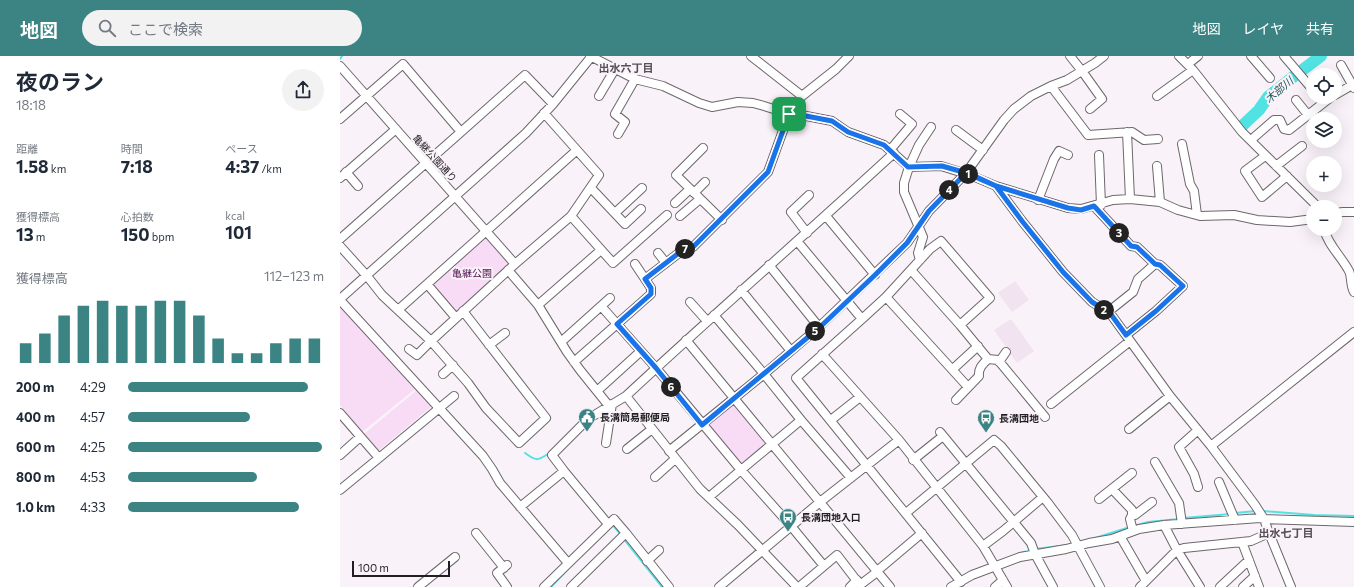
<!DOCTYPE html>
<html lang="ja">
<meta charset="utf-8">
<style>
:root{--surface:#fff;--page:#f2f2f3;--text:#1f2937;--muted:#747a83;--accent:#3c8484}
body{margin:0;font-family:Commissioner,"Noto Sans JP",sans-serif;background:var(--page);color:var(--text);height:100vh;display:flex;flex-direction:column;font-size:15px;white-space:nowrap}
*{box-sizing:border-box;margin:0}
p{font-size:13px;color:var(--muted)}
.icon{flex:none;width:22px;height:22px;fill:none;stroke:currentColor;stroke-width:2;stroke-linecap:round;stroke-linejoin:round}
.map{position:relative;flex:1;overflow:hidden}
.drawer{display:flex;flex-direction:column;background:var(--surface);width:340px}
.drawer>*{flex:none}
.tools{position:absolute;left:966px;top:12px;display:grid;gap:8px}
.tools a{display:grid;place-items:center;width:36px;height:36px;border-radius:50%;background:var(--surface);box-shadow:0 4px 16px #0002;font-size:20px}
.scale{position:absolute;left:12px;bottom:10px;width:98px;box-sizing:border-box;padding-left:4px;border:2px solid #211f21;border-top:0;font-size:11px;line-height:14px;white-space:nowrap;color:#211f21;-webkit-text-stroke:3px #faf2f9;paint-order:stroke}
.pin{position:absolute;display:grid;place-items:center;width:34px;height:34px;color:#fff;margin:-17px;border-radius:8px;box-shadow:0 2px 6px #0006}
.km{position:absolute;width:20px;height:20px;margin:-10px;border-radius:50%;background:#222;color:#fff;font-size:11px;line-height:20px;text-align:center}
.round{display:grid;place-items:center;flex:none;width:42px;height:42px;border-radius:21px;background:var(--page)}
.headline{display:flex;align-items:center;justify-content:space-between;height:68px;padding:0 16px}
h1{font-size:22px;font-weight:700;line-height:30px}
.figures{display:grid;grid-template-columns:repeat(3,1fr);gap:6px;height:68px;padding:4px 16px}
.figures div{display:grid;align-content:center}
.figures b{font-size:17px;font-weight:700}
.figures small{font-size:11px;font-weight:400}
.figures p{font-size:11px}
.chart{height:112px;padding:8px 16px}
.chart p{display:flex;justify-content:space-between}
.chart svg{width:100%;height:72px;margin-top:4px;stroke:var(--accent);stroke-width:6}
ul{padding:0 16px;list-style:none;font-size:13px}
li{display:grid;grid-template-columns:64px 48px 1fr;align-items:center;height:30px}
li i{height:10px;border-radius:5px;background:var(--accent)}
header{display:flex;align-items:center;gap:24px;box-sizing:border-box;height:56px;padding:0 20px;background:var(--accent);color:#fff}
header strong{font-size:19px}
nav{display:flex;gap:22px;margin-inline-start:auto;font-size:14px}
.search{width:280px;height:36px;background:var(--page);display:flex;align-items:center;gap:10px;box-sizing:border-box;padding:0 14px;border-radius:22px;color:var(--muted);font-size:15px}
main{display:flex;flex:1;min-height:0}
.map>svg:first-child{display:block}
</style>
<header>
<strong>地図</strong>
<div class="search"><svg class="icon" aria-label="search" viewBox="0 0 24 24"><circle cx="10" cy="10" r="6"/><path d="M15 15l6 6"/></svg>ここで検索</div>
<nav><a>地図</a><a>レイヤ</a><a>共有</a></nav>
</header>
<main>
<section class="drawer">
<div class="headline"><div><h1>夜のラン</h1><p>18:18</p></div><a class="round"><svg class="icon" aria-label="share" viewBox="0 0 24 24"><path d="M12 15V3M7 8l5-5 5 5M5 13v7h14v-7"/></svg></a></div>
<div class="figures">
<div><p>距離</p><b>1.58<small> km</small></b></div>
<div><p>時間</p><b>7:18</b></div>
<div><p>ペース</p><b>4:37<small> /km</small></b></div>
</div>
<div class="figures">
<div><p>獲得標高</p><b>13<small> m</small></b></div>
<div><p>心拍数</p><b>150<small> bpm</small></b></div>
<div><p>kcal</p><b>101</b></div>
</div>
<div class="chart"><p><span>獲得標高</span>112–123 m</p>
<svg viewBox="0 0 160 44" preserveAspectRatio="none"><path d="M5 44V32M15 44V26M25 44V15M35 44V9M45 44V6M55 44V9M65 44V9M75 44V6M85 44V6M95 44V15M105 44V29M115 44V38M125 44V38M135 44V32M145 44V29M155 44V29"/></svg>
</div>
<ul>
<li><b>200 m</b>4:29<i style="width:92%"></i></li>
<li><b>400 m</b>4:57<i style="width:62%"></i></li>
<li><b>600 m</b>4:25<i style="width:99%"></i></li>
<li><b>800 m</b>4:53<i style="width:66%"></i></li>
<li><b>1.0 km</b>4:33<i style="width:87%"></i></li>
</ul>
</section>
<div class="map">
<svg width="1014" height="531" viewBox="0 0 1014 531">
<rect width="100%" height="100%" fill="#faf2f9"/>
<!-- built -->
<path fill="#f1e3f0" d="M 675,225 L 689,244 L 672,256 L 658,237 Z
M 671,263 L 694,295 L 677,307 L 654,274 Z"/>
<!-- green -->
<path fill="#f8dbf5" d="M 146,178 L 172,208 L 116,259 L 90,228 Z
M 0,250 L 75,333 L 22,376 L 0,349 Z
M 77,334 L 91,351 L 38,395 L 24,378 Z
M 394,346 L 429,389 L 401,412 L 364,369 Z"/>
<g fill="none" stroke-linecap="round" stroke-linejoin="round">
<!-- stream -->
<path stroke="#51e3e3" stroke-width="2" d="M 0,3 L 2,0
M 185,397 C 196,405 197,405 208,398 L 210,398
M 254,445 L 266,460
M 923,455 L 974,459 L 1014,460
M 895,457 L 916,455
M 843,462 L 891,458
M 272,468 L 281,479
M 794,470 L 808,466 L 839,463
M 283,482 L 322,531
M 752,483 L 790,471
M 695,493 L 728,489
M 681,497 L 691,494
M 211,531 L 226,515"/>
<!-- river -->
<path stroke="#51e3e3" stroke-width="12" d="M 901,71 L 919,54 L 928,41 L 953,21 L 981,0"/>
<!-- minor casing -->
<g stroke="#6e676d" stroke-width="10">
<path id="minor" d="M 250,0 L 295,23 L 323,30 L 359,47 L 372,51 L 398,46 L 413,47 L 424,50 L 449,58 L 461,59 L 492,65 L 508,76 L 544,89 L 569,111 L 601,110 L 630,119 L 656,130 L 728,152 L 741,153 L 773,144 L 790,143 L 820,146 L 838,154 L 860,160 L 894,159 L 917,164 L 950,166 L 973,163
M 411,0 L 462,40
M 730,0 L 742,15 L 762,43 L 750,53
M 839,0 L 853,14 L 902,76 L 978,151
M 911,0 L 930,22
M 944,0 L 973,34
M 848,8 L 858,0
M 1001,9 L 1014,32
M 0,10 L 175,208
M 711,30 L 748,79 L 792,76 L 804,84 L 818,83
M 995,39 L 1014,28
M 259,40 L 275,13
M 817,40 L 853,14
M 956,44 L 968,59
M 0,63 L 63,8 L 121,76 L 0,183
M 616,74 L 643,94
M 121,76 L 185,19 L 213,48
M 787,76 L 790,143
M 278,78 L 285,66 L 275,58 L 295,23
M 911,84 L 934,64 L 940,64 L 944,73 L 949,74 L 991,41
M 842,88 L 850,128 L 854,135 L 857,159
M 363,92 L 336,119 L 382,164
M 550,94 L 572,68 L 560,58
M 759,99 L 761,149
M 925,100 L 905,115 L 922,141 L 947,120
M 817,110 L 820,146
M 936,110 L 962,90
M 6,116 L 18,130
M 0,122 L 56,73
M 656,130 L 682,165 L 723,216 L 752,246 L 770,257 L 775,264 L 830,340 L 871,390 L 915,449 L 924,463 L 929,477 L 911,485 L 844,492 L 837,494 L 824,469
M 251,132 L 285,168 L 301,153
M 354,137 L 365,126
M 698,144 L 714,103 L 719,95 L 728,99
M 335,147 L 350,133
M 754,150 L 791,190 L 797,191 L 815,208 L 820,209 L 843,230 L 816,255 L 786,279
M 275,157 L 302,132
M 995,157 L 1003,156 L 1014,156
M 231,160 L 273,207 L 327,159
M 340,160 L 360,143
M 486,160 L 535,219
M 984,173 C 988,189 1001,200 1009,215 C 1012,221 1010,229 1014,236
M 467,177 L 451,156 L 469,139
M 457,185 L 522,263 L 546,241
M 0,190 L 27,220 L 42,239 L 91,285 L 128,327 L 146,352 L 179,387 L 206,362 L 123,255
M 318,197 L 326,207
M 580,204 L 578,197 L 583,181 L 564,136 L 564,127 L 569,111 L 579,89 L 591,71
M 295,208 L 305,223
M 429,209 L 479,271
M 168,214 L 198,249 L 227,296 L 240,314 L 269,350
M 571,214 L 620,269
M 87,228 L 116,262
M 401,234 L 451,295
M 0,243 L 186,77 L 213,48 L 251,1
M 0,244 L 143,400 L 152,413 L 160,427 L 228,507
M 350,246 L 367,265
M 198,249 L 261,194
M 261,250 L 316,312 L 401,414 L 461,364 L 424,318 L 479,271 L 567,187 L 589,155 L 626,117 L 664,64 L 674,53 L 691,40 L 711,30 L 727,24 L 755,7 L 764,0
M 58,254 L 237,94
M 768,256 L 793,236 L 798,223 L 815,208
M 522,263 L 456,322 L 621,526
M 346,284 L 550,531
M 221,286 L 270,242
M 149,289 L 165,277
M 69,293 L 77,299 L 91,285 L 175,208 L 231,160 L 259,119 L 204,57
M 482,298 L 559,384 L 643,490 L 667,531
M 234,306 L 311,238 L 311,232 L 305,223 L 348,190 L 353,191 L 428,116 L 449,58 L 462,40 L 496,13 L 509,0
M 659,306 L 666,296
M 613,313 L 638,290
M 103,318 L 113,309
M 628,331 L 546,241 L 590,193 L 601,185 L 650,242 L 620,269 L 648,303 L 658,304 L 705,361
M 257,335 L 301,295
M 616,344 L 639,320 C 638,312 643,308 648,303
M 711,348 L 790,285
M 0,357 L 39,402 L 114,340
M 461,364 L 511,422
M 491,364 L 520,341
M 789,373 L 830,340
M 858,374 L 839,391 L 854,418 L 858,431
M 600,376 L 691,487 L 695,498 L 713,531
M 266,387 L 272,348
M 871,390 L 1014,276
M 287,393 L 312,373
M 329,395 L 424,318 L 374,259
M 0,399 L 20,381
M 573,404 L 603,380
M 815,406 L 839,447 L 842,468
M 224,415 L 212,399 L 248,363 L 286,340
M 315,421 L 335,403
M 879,426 L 895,464
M 772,433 L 792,454 L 792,459 L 790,463 L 793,475
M 0,434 L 39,402
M 369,441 L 401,414 L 451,470 L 484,510
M 759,443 L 792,417
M 180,451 L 224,415 L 268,468
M 566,457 L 654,384 L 661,390 L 708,447 L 732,479 L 760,531
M 792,459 L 795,459 L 812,446
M 136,477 L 164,512
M 929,477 L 951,531
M 780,480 L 806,525
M 902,486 L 919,531
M 643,490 L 663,475 L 703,441
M 307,505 L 319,494
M 167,509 L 157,517 L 167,531
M 537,515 L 582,477
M 78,531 L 115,501
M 204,531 L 274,463 L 286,477
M 231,531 L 286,477 L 329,531
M 379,531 L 480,446 L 559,384
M 457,531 L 398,469 L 360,433 L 286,340 C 374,258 465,179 554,97
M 459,531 L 497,499 L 520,529 L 537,516
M 510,531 L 517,524
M 611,531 L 632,519 L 680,501 L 726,493 L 749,487 L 772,483 L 799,473 L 824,469 L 920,462 L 924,463 L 1014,466
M 655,531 L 663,524
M 800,531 L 837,494 L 860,531
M 880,531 L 909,504
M 903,531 L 915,520"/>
</g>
<!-- minor -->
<use href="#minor" stroke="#fff" stroke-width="8"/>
</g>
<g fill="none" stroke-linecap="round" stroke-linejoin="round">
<!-- route casing -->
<g stroke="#fff" stroke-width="8">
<path id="route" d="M 449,58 L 461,59 L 492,65 L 508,76 L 544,89 L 568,111 L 602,110 L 630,118 L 656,130 L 682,165 L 723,216 L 752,246 L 770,257 L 786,279 L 816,255 L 843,230 L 820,209 L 815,208 L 797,191 L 791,190 L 754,150 L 741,154 L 728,152 L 656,130 L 626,117 L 589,155 L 567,187 L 535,219 L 479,272 L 362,369 L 316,312 L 277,268 L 311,238 L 311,232 L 305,223 L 348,190 L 353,191 L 428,116 L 449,58"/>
</g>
<!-- route -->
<use href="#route" stroke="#1a73e8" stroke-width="5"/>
</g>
<!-- icons -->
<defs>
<g id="civic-pin" transform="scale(0.9)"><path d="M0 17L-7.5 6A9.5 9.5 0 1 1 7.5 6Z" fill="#3c8484" stroke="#faf2f9"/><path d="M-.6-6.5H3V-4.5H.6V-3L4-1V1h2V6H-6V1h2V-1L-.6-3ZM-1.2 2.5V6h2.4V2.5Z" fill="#fff"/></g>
<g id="bus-pin" transform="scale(0.9)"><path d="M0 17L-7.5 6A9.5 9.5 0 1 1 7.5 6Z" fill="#3c8484" stroke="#faf2f9"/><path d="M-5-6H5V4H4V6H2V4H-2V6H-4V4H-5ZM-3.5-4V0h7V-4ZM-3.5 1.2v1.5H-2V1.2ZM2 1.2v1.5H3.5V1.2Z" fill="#fff"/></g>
</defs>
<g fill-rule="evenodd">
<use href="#civic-pin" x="247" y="361"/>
<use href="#bus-pin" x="646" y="362"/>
<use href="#bus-pin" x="448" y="461"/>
</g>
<g text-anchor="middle" stroke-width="4" stroke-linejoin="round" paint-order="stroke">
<!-- street labels -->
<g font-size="10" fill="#211f21" stroke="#faf2f9">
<text transform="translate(95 102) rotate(48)" y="4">亀継公園通り</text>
</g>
<!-- park labels -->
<g font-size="10" fill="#4f0f4e" stroke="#faf2f9">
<text x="132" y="221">亀継公園</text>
</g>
<!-- poi labels -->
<g font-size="10" font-weight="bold" fill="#211f21" stroke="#faf2f9" text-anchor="start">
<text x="260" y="365">長溝簡易郵便局</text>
<text x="659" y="366">長溝団地</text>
<text x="461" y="465">長溝団地入口</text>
</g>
<!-- neighbourhood labels -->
<g font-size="11" font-weight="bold" fill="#565056" stroke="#faf2f9">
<text x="286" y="16">出水六丁目</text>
<text x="946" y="481">出水七丁目</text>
</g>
<!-- water labels -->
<g font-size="11" font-style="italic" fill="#215d5d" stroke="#faf2f9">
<text transform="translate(939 34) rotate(-40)" y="4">木部川</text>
</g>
</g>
</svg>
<div class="tools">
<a><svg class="icon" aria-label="locate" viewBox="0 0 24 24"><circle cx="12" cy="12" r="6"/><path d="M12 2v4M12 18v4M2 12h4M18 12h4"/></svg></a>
<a><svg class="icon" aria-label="layers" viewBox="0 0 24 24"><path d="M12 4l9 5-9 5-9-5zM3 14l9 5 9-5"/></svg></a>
<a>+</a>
<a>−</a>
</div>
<div class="scale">100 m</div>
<div class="pin" style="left:449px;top:58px;background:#1e9e55"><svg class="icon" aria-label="arrive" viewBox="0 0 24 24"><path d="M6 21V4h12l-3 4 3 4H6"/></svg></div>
<b class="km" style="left:628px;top:118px">1</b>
<b class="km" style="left:764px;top:254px">2</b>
<b class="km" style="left:779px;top:177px">3</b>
<b class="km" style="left:609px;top:134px">4</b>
<b class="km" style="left:475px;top:275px">5</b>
<b class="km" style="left:331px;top:331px">6</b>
<b class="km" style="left:345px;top:193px">7</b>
</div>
</main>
